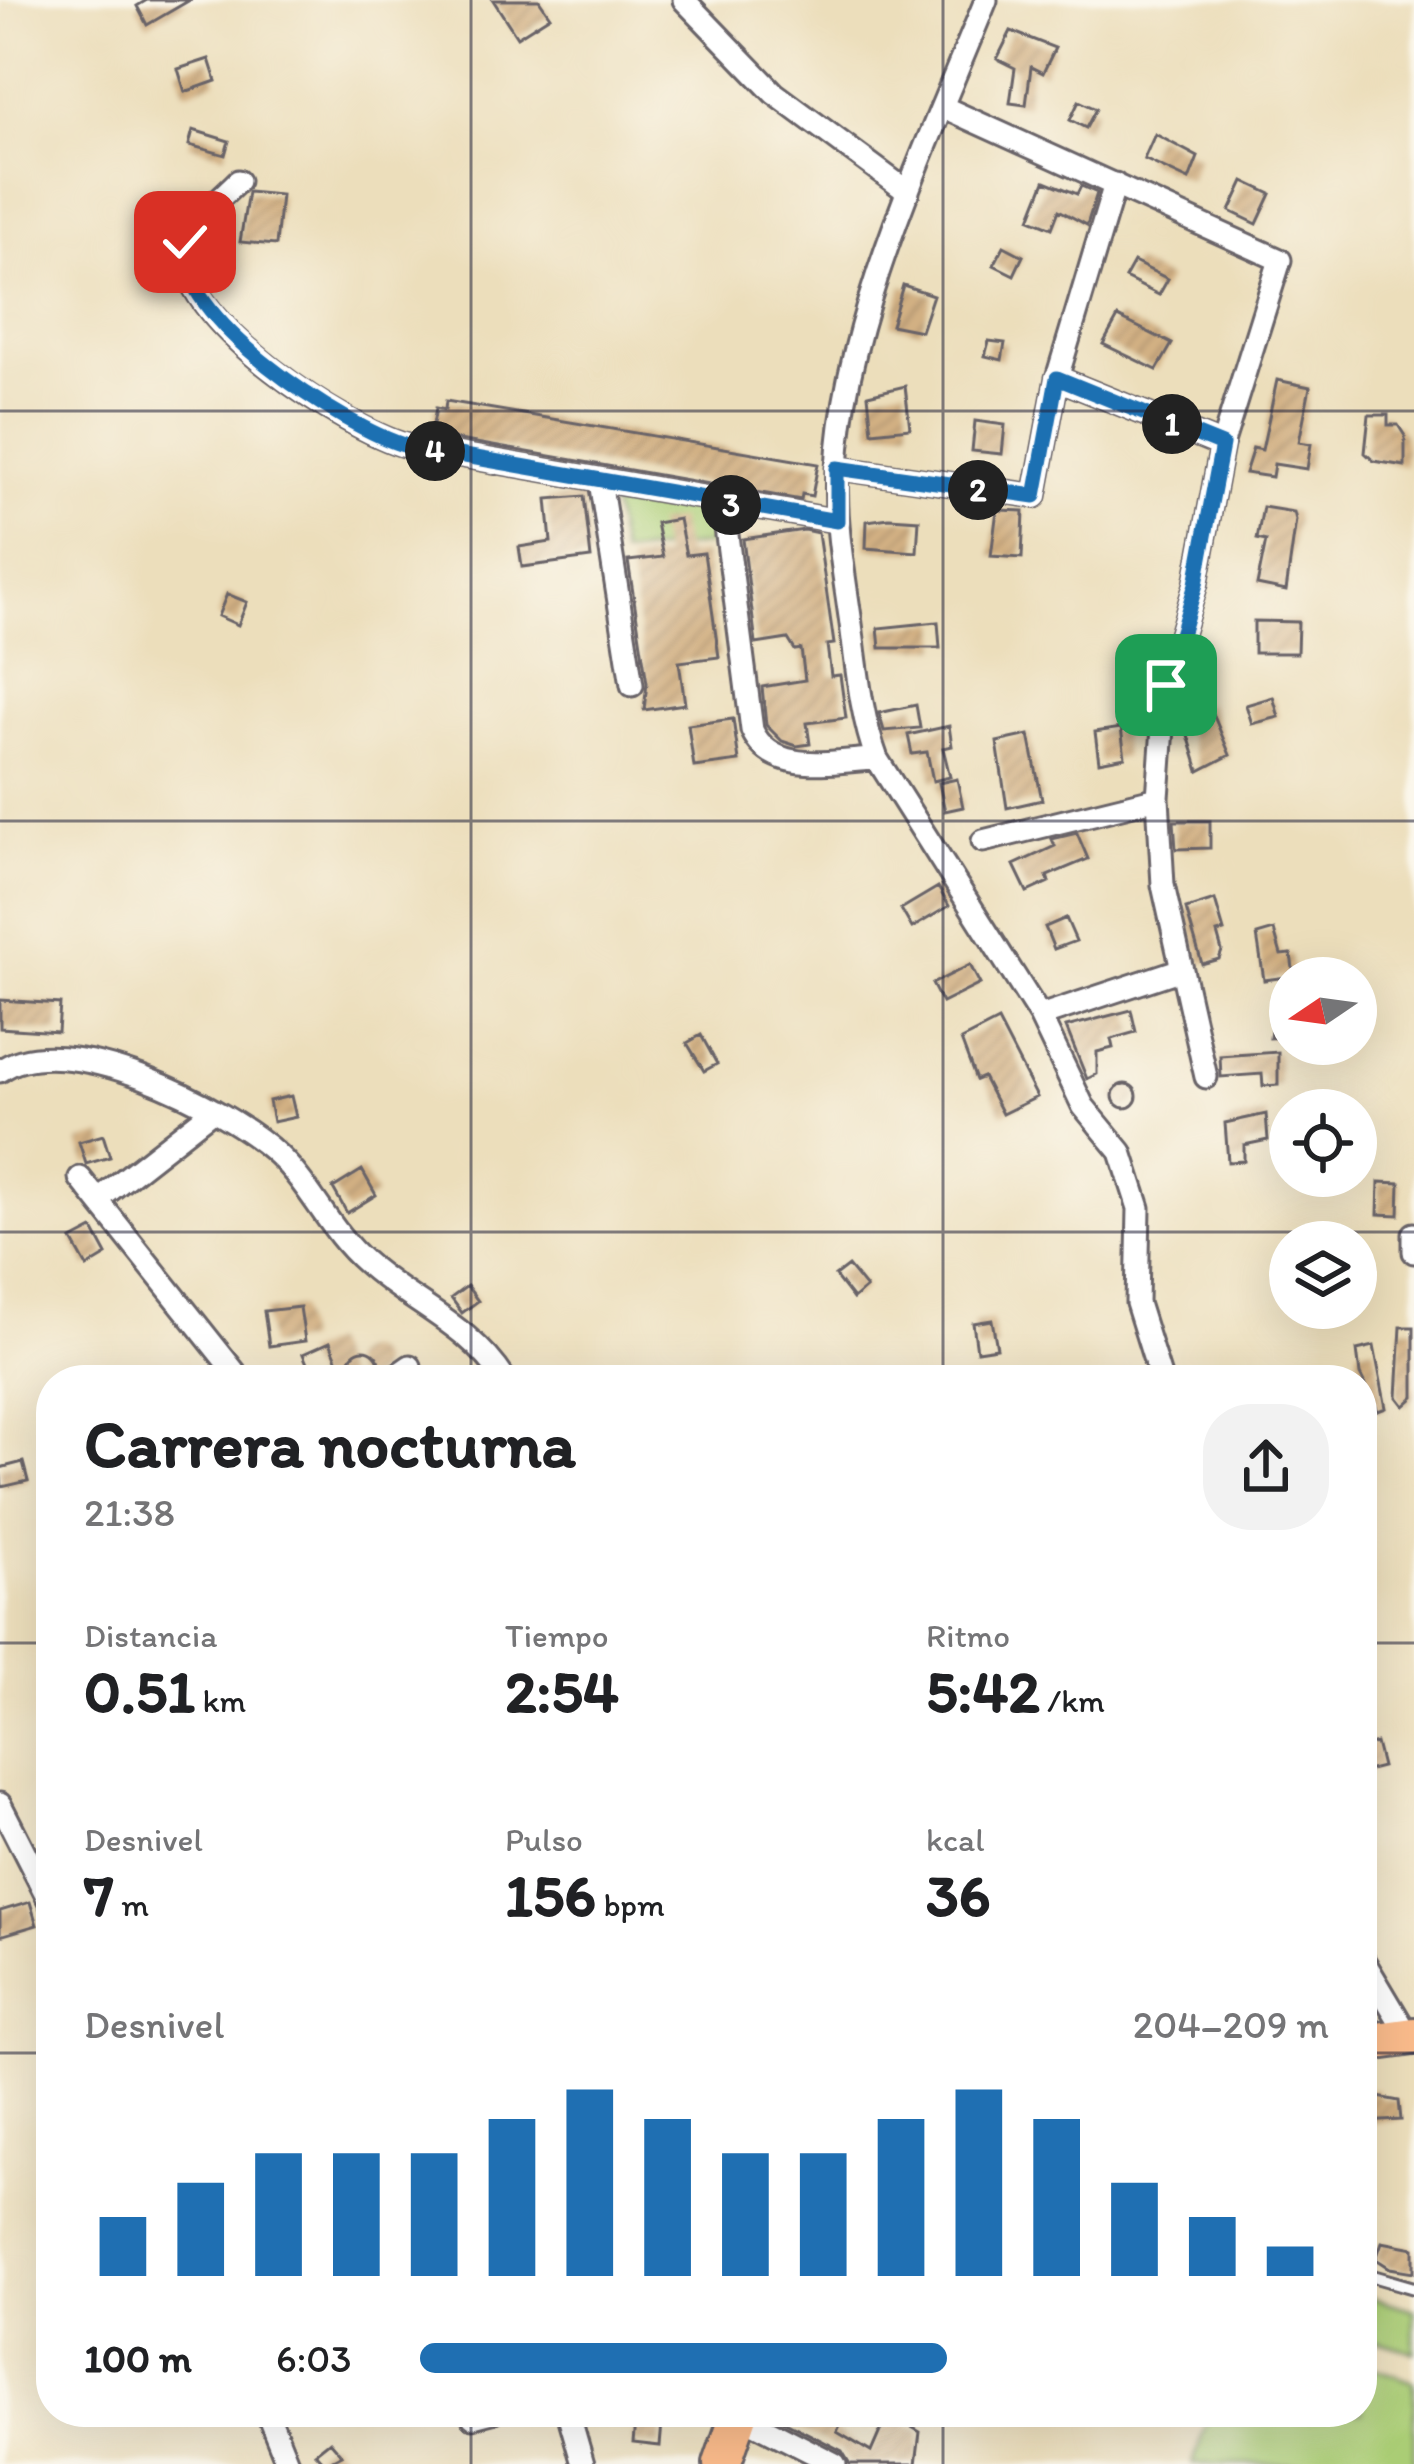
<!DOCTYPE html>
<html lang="es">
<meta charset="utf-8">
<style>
:root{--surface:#fff;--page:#f2f2f2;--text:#202124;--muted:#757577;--accent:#1f6fb2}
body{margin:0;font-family:Itim,sans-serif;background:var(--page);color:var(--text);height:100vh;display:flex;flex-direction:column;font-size:45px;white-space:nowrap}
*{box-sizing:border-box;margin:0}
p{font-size:39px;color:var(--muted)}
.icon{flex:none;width:66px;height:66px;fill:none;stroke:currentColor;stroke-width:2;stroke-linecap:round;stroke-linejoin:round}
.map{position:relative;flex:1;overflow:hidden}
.details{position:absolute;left:36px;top:1365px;width:1341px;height:1062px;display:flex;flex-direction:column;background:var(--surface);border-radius:48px;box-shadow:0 12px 48px #0002}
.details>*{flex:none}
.needle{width:78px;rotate:257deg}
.fabs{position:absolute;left:1269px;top:957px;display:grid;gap:24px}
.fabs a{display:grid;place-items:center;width:108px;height:108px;border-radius:50%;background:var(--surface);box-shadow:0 12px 48px #0002;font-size:60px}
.pin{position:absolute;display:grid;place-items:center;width:102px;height:102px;color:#fff;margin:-51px;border-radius:24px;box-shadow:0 6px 18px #0006}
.km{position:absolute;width:60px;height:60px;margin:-30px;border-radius:50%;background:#222;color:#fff;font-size:33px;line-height:60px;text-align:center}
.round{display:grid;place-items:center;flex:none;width:126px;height:126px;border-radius:48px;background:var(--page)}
.summary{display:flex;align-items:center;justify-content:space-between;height:204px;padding:0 48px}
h1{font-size:66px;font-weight:700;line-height:90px}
.figures{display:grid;grid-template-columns:repeat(3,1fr);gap:18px;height:204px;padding:12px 48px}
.figures div{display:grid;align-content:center}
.figures b{font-size:60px;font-weight:700}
.figures small{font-size:33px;font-weight:400}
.figures p{font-size:33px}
.chart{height:336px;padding:24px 48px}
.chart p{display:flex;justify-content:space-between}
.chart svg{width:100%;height:216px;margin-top:12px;stroke:var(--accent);stroke-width:6}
ul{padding:0 48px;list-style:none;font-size:39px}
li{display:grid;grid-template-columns:192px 144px 1fr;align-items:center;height:90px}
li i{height:30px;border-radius:15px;background:var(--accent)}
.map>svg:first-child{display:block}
</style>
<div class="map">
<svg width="1414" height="2464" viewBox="0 0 1414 2464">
<defs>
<pattern id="building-hatch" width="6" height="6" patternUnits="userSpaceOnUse" patternTransform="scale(3)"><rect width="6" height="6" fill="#d2b083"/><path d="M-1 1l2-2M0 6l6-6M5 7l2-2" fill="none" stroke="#b49772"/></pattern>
</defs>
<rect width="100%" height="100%" fill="#fbf7ec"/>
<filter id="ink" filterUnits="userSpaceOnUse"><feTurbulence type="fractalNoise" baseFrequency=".00833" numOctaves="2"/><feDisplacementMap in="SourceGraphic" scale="24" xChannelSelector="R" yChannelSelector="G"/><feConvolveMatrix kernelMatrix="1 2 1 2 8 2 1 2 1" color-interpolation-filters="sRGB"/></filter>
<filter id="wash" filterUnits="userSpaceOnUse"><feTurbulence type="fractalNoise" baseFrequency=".004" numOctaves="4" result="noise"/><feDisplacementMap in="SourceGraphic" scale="48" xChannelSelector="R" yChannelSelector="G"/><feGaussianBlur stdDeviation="2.7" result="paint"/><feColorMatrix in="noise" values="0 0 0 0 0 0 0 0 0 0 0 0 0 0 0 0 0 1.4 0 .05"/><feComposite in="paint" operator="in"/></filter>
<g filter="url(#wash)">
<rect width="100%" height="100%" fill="#ecdebb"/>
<!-- green -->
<path fill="#aacd75" stroke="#667858" stroke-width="3" d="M 611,497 L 709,510 L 713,544 L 621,554 Z
M 1362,2295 L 1414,2310 L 1414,2352 L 1362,2337 Z
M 1362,2364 L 1414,2382 L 1414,2464 L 1193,2464 L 1210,2412 L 1362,2412 Z"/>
<g id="blocks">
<!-- building -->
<path fill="url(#building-hatch)" d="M 147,0 L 190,0 L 147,25 L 137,6 Z
M 493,0 L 539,0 L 550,16 L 517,37 Z
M 1011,31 L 1055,48 L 1043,73 L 1031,67 L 1026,105 L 1010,103 L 1015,68 L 997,59 Z
M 209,59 L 216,81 L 185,92 L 178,69 Z
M 1079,101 L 1096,109 L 1086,128 L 1070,120 Z
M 193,130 L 229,141 L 225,155 L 189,145 Z
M 1155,134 L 1198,157 L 1189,180 L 1144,159 Z
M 1045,181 L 1077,194 L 1081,186 L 1097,193 L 1087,225 L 1059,210 L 1052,228 L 1030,219 Z
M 1244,181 L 1271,194 L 1257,224 L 1230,211 Z
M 248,192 L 281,195 L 276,245 L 240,242 Z
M 1004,246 L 1023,256 L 1014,275 L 994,265 Z
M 1134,262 L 1168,279 L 1159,295 L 1125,278 Z
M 903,285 L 933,295 L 921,331 L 891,325 Z
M 1118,317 L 1172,344 L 1157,370 L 1103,344 Z
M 989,341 L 1005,343 L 1002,360 L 985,356 Z
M 1277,380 L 1310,387 L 1299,442 L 1311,444 L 1307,469 L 1274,464 L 1272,477 L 1245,473 L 1253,448 L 1262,450 Z
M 905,386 L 910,428 L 872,432 L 868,395 Z
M 446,401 L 818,464 L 812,496 L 802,494 L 801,500 L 431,435 L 436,408 L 445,410 Z
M 1369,415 L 1388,415 L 1388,425 L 1398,425 L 1405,436 L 1405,466 L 1374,461 L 1365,453 Z
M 975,421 L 1005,425 L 1002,454 L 972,451 Z
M 584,496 L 591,558 L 522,567 L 519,547 L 551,542 L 547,499 Z
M 1263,507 L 1294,512 L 1296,520 L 1286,591 L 1257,585 L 1266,541 L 1257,539 Z
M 997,510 L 1024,511 L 1022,558 L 991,556 Z
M 889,518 L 919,520 L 917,552 L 866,548 L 867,521 Z
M 679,519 L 686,555 L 704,553 L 719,657 L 679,662 L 685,704 L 644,710 L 647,683 L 628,561 L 663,557 L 656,523 Z
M 804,530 L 818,533 L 834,644 L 827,645 L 831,676 L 840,675 L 846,718 L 807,723 L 810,744 L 797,746 L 782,741 L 766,725 L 762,687 L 805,680 L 801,649 L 795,650 L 788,639 L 756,644 L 743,539 Z
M 227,594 L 247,602 L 238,625 L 218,616 Z
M 1254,621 L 1298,622 L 1297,653 L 1254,653 Z
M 938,622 L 940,648 L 880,648 L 878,628 Z
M 1273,697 L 1279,717 L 1252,724 L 1246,705 Z
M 1209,704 L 1230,755 L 1199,771 L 1181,712 Z
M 916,705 L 920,728 L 884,731 L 879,713 Z
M 733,719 L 739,761 L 694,767 L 688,725 Z
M 949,726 L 952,746 L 943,748 L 950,777 L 933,781 L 927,752 L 912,754 L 908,735 Z
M 1121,728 L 1125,757 L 1099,762 L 1095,732 Z
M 1029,735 L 1042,800 L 1007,808 L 997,742 Z
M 957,779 L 963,807 L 945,811 L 939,783 Z
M 1174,821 L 1210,821 L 1210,848 L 1176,849 Z
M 1077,833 L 1088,859 L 1047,876 L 1049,882 L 1027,892 L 1014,865 L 1055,846 L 1052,839 Z
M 938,887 L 949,906 L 912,928 L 901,909 Z
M 1215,900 L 1224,931 L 1217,933 L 1222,951 L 1219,959 L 1202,964 L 1186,909 Z
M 1066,918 L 1076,941 L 1054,949 L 1045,927 Z
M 1274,930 L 1281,955 L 1291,954 L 1294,976 L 1264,980 L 1257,935 Z
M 970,965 L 980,984 L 942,1003 L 932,984 Z
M 0,1000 L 60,1004 L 58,1032 L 0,1028 Z
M 1274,1007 L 1290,1007 L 1290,1037 L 1270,1038 Z
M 1131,1010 L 1136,1032 L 1111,1039 L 1113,1048 L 1097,1052 L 1097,1074 L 1087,1079 L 1066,1027 Z
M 998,1021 L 1037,1097 L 1002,1114 L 983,1077 L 976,1080 L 961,1040 Z
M 701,1035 L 717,1064 L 704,1071 L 687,1043 Z
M 1278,1052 L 1278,1085 L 1263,1086 L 1262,1074 L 1221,1077 L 1220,1056 Z
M1113 1096a12 12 0 1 1 24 0a12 12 0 1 1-24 0Z
M 291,1096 L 296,1117 L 273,1122 L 269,1101 Z
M 1266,1114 L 1268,1140 L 1244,1145 L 1244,1161 L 1228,1162 L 1225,1123 Z
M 103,1135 L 110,1157 L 86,1164 L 79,1142 Z
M 362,1170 L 376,1195 L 347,1213 L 333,1188 Z
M 1379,1182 L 1400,1183 L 1399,1215 L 1378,1214 Z
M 93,1229 L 107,1255 L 87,1267 L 72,1240 Z
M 848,1266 L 866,1288 L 853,1299 L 835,1276 Z
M 467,1286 L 478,1301 L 462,1313 L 451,1298 Z
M 300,1307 L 305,1341 L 269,1346 L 264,1311 Z
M 992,1320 L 997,1348 L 977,1351 L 973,1323 Z
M 1401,1327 L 1414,1327 L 1414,1397 L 1404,1406 L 1397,1397 Z
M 330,1342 L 346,1380 L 314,1380 L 303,1354 Z
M 1374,1346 L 1386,1408 L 1378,1411 L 1360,1374 L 1357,1350 Z
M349 1365a15 15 0 1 1 30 0a15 15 0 1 1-30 0Z
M 23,1462 L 28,1481 L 2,1487 L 0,1468 Z
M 1376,1743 L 1382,1767 L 1362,1772 L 1362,1747 Z
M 30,1902 L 37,1925 L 0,1936 L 0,1911 Z
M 1377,2088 L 1378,2097 L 1399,2101 L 1401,2120 L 1362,2122 L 1362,2092 Z
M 1382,2242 L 1414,2248 L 1414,2272 L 1390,2268 L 1376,2259 Z
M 636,2412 L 663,2412 L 660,2446 L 633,2443 Z
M 766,2412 L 803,2412 L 818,2421 L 823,2412 L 833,2412 L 843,2418 L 837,2432 L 871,2452 L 888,2413 L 920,2432 L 916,2464 L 850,2464 L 842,2451 Z
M 330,2441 L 342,2455 L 325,2464 L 315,2453 Z"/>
</g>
</g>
<g filter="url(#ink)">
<use href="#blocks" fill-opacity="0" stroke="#696468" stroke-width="3"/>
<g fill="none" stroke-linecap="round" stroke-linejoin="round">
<!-- service casing -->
<g stroke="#696468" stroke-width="16">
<path id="service" d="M 1362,2273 L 1414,2288"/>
</g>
<!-- minor casing -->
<g stroke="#696468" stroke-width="27">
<path id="minor" d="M 684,0 L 774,93 L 908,192
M 986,0 C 929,142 844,317 837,469 C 834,522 844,573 851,624 C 857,669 861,716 877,759 L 1040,1016 L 1083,1106 L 1121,1152 L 1139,1208 L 1137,1303 L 1161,1380
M 943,107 L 1280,260 L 1222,445 L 1196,584 L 1166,685 L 1158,798 L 1163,885 L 1206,1077
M 238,181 C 222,198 182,227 183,253 C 186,325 345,429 407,446 L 837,521
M 1057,378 L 1222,445
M 837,468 L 1035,496 L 1057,378 L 1115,184
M 600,481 L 632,685
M 723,504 L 752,730 C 773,777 835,760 877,759
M 983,841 L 1158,798
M 1040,1016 L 1179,970
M 0,1071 C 62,1024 229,1108 278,1155 C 311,1186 330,1232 365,1262 C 413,1305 469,1324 505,1380
M 80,1178 L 241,1380
M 99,1199 L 213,1110
M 1414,1234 L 1414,1252
M 390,1380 L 410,1366
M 0,1804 L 51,1904
M 1362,1958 L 1409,2037
M 267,2412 L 288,2464
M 471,2412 L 473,2417 L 492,2412
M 568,2412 L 583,2464
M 739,2415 L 835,2464"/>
</g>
<!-- primary casing -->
<g stroke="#696468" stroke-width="42">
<path id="primary" d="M 1362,2043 L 1414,2036
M 722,2464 L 740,2412"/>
</g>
<!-- service -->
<use href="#service" stroke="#fff" stroke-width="10"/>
<!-- minor -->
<use href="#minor" stroke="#fff" stroke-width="21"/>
<!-- primary -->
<use href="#primary" stroke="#fabb8b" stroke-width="36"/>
</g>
</g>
<g fill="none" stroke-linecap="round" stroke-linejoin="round" filter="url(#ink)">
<!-- route casing -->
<g stroke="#fff" stroke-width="24">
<path id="route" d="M 185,242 C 170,316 346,429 407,446 L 837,521 L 837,468 L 1035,496 L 1057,378 L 1222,445 L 1196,584 L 1166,685"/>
</g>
<!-- route -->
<use href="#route" stroke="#1f6fb2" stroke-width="15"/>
</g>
<!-- grid -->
<path fill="none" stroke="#22223b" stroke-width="3" stroke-opacity="0.55" d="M 471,0 L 471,1380M 943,0 L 943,1380M 0,411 L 1414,411M 0,821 L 1414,821M 0,1232 L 1414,1232M 0,1643 L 51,1643M 1362,1643 L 1414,1643M 0,2053 L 51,2053M 1362,2053 L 1414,2053M 471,2412 L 471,2464M 943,2412 L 943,2464"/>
</svg>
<div class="fabs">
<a><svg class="needle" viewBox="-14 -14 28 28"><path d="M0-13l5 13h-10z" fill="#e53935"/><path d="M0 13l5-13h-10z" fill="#757577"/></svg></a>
<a><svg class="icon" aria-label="locate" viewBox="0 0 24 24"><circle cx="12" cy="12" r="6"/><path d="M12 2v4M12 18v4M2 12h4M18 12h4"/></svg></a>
<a><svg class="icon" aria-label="layers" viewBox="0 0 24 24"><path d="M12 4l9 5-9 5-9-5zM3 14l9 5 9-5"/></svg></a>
</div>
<div class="pin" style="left:1166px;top:685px;background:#1e9e55"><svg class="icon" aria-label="arrive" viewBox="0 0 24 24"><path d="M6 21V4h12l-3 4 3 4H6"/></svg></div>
<div class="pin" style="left:185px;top:242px;background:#d93025"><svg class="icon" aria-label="check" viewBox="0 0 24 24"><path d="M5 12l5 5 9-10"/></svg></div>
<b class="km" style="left:1172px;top:424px">1</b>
<b class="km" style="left:978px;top:490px">2</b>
<b class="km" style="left:731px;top:505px">3</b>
<b class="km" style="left:435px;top:451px">4</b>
<section class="details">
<div class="summary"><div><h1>Carrera nocturna</h1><p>21:38</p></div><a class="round"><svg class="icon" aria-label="share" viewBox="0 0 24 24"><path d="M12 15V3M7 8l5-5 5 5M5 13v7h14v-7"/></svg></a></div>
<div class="figures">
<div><p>Distancia</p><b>0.51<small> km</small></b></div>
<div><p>Tiempo</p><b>2:54</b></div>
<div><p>Ritmo</p><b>5:42<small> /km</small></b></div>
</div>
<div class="figures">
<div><p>Desnivel</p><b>7<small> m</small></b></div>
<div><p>Pulso</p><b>156<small> bpm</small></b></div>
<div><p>kcal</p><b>36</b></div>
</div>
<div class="chart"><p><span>Desnivel</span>204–209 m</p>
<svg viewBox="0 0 160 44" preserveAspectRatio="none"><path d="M5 44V32M15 44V25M25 44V19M35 44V19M45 44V19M55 44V12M65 44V6M75 44V12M85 44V19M95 44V19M105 44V12M115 44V6M125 44V12M135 44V25M145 44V32M155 44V38"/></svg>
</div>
<ul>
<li><b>100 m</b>6:03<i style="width:58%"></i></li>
</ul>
</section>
</div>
